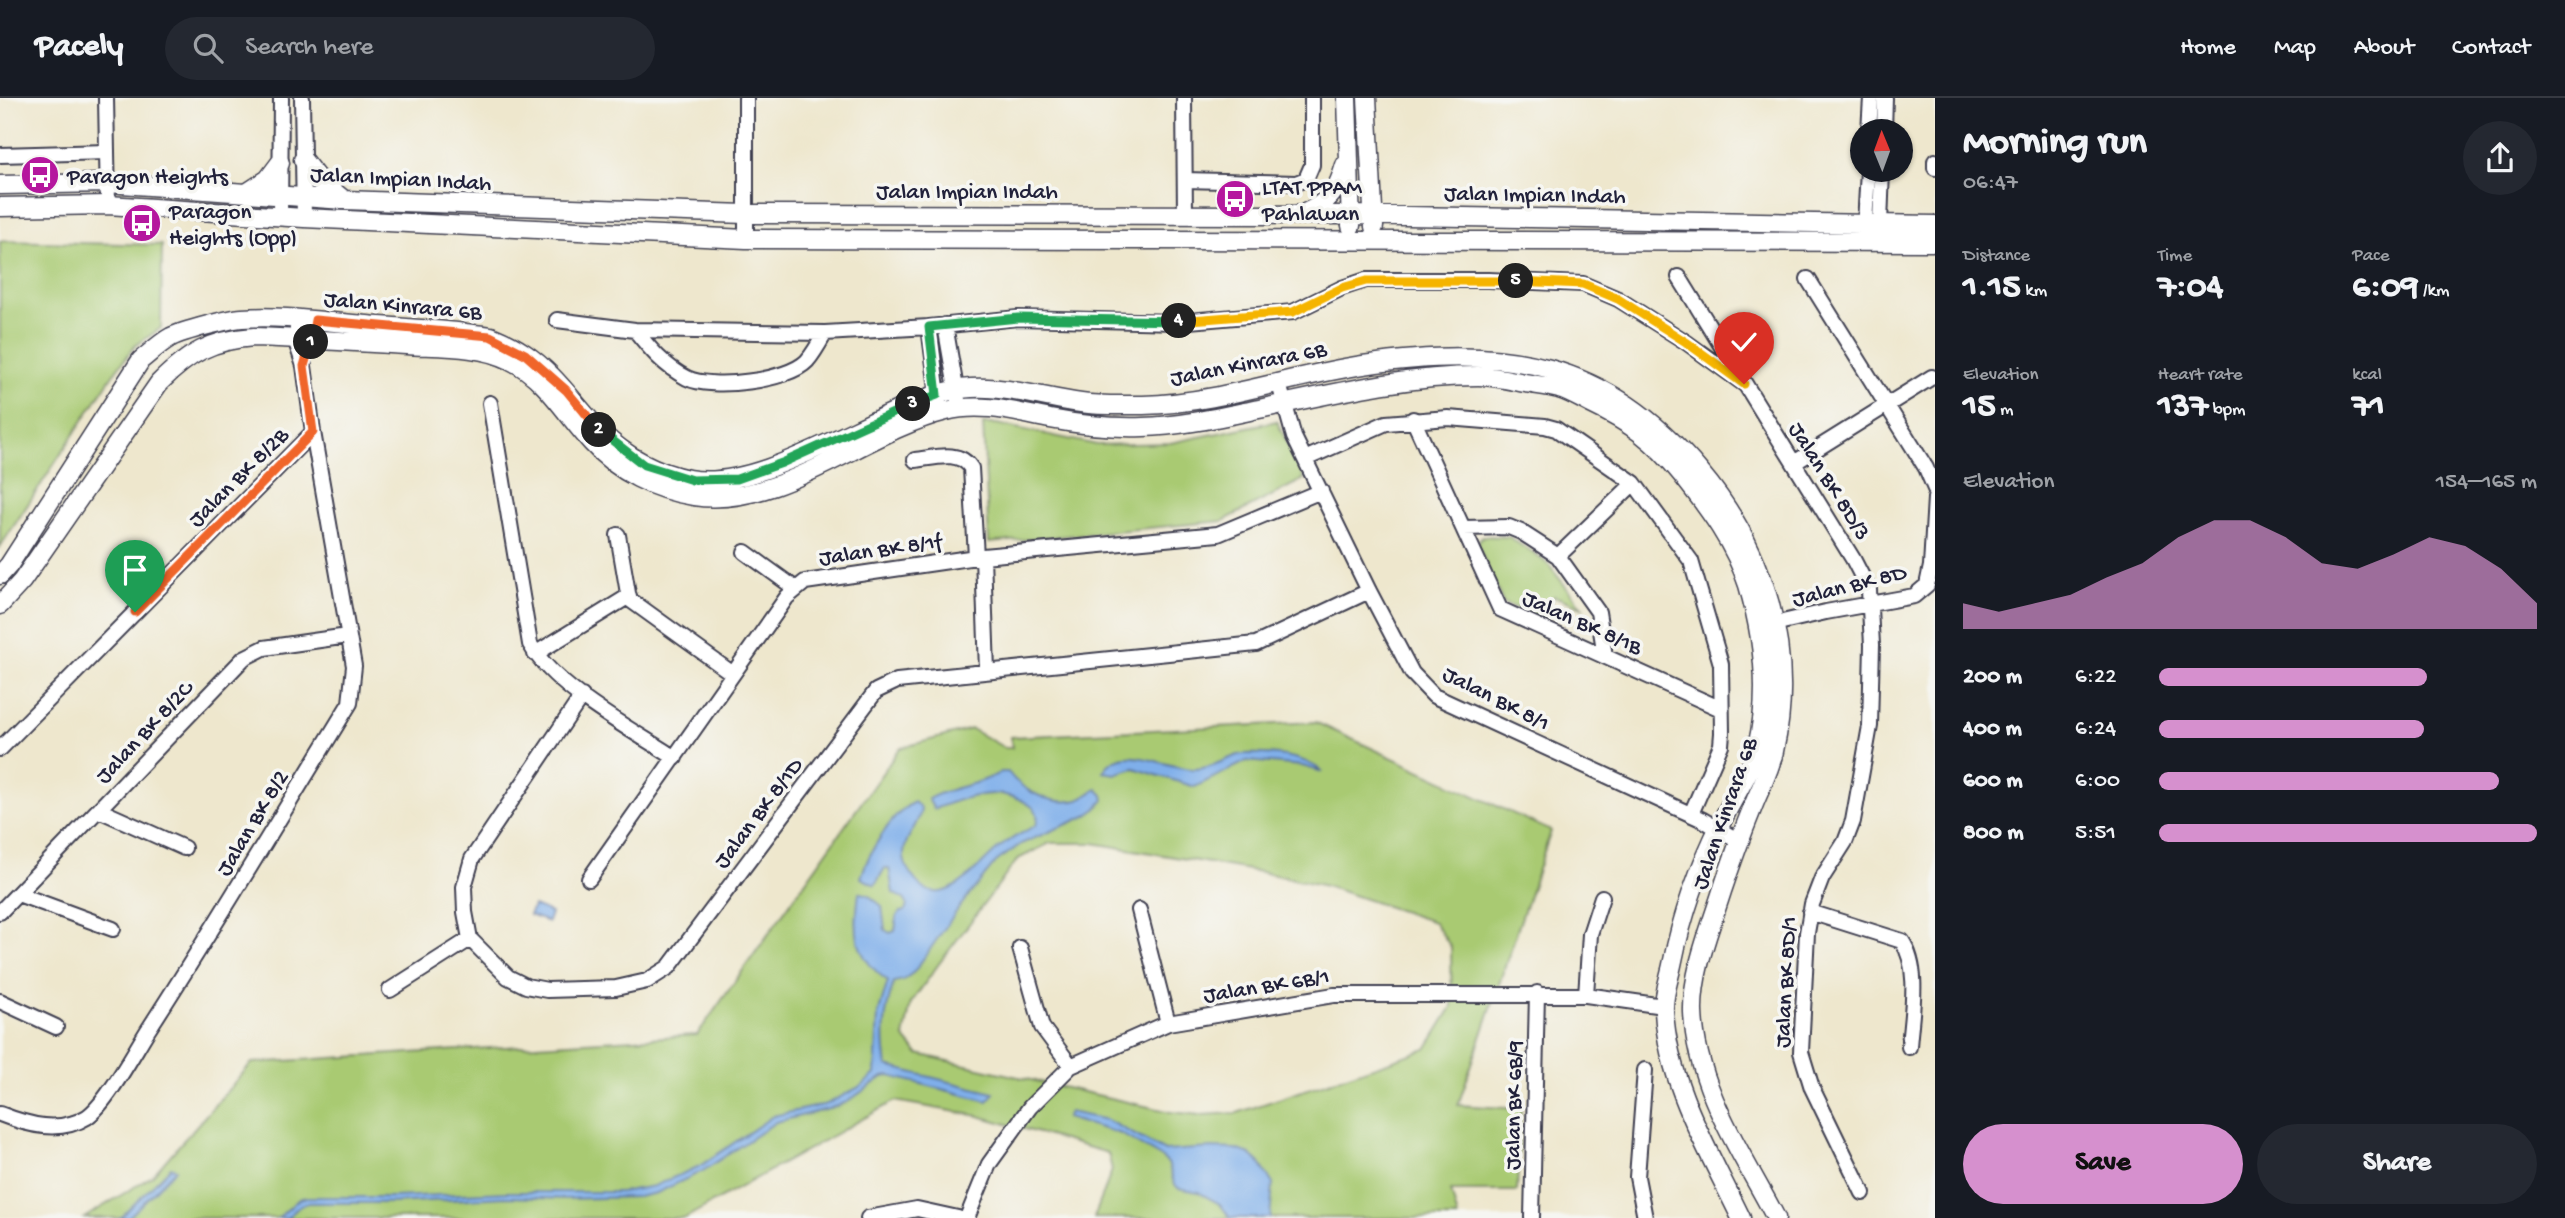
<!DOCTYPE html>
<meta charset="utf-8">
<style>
:root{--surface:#171b24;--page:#242831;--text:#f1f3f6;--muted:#9ea1a6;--line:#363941;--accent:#d690ce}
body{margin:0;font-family:"Gochi Hand",sans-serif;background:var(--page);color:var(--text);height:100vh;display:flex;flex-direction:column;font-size:26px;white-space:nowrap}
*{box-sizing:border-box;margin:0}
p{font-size:23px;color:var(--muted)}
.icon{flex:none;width:38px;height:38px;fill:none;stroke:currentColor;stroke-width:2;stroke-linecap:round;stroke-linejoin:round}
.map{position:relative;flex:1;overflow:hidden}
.panel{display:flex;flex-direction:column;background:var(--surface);width:630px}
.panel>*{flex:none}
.needle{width:46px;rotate:359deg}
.controls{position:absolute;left:1850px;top:21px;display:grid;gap:14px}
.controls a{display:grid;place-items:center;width:63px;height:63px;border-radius:50%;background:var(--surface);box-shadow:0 2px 5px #0004;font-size:35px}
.pin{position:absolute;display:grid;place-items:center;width:60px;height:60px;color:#fff;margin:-72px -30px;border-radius:50% 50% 50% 0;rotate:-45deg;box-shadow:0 0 7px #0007}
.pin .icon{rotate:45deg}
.km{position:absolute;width:35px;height:35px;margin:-18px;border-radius:50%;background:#222;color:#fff;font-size:19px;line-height:35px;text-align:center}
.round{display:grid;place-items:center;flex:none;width:74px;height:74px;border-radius:37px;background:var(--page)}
.head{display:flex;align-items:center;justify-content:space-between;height:119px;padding:0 28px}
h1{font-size:38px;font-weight:700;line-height:52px}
.stats{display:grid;grid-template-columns:repeat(3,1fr);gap:10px;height:119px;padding:7px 28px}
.stats div{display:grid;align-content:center}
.stats b{font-size:35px;font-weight:700}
.stats small{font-size:19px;font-weight:400}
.stats p{font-size:19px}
.chart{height:196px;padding:14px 28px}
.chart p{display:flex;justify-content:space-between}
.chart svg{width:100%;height:126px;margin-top:7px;fill:var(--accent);opacity:.7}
.button{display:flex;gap:14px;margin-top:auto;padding:14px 28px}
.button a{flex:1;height:80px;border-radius:42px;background:var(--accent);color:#111;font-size:28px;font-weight:700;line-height:80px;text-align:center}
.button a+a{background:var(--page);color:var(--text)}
ul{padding:0 28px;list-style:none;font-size:23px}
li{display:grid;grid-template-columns:112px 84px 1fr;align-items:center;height:52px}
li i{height:18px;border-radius:9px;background:var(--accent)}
header{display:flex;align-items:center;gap:42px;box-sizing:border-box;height:98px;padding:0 35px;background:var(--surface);border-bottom:2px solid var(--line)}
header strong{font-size:33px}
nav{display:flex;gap:38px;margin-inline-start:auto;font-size:24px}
.search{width:490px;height:63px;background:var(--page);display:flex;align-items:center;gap:18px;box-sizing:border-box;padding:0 24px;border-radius:38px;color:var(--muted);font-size:26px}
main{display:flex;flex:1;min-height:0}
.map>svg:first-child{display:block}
</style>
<header>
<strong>Pacely</strong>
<div class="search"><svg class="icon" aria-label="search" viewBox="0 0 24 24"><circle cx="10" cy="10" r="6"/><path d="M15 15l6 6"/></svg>Search here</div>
<nav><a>Home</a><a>Map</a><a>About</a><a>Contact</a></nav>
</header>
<main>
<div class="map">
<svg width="1935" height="1120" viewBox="0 0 1935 1120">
<rect width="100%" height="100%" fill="#f6f6f2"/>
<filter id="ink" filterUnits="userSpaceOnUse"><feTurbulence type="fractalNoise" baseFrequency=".0143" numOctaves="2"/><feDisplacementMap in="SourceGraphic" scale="14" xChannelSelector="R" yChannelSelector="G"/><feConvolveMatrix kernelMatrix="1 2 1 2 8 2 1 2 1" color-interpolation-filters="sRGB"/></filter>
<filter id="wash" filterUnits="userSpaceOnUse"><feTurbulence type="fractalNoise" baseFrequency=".00686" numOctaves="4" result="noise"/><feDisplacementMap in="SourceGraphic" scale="28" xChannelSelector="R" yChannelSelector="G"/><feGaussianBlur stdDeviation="1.57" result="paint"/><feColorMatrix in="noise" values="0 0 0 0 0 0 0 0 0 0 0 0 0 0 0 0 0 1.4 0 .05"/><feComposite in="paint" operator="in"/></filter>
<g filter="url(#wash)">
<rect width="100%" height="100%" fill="#eee7cd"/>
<!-- green -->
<path fill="#a9ca72" stroke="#667656" stroke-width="2" fill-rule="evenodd" d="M 0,143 L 162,147 L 161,230 L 135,248 L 112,278 L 0,449 Z
M 1277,323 L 1304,381 L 1223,423 L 989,445 L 983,326 L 997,326 L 1097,347 L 1170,345 Z
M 1482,438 L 1509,439 L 1547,465 L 1582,509 L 1554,498 L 1544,521 L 1503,505 L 1477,446 Z
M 1315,624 L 1551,733 L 1458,1007 L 1521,1011 L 1517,1093 L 1451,1093 L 1458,1120 L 1094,1120 L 1112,1072 L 1108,1055 L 979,1018 L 895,1003 L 685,1120 L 84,1120 L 152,1078 L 252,965 L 697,937 L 900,650 L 971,631 L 1005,650 L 1012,650 L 1011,639 ZM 1050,745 L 1093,745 L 1261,774 L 1326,788 L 1434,824 L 1451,849 L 1452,909 L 1426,951 L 1237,1015 L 1200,1017 L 1171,1014 L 918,956 L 904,939 L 911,905 L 938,867 L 1018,761 Z"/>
<!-- water -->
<path fill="#7fafea" stroke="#506892" stroke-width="2" d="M 1242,656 C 1268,655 1302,656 1323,674 L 1302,668 L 1247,663 L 1195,689 L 1134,670 L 1115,676 L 1103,674 C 1122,641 1168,672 1195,671 C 1210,671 1226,660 1242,656 Z
M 1001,674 L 1008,674 C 1023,694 1053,708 1078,702 C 1086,699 1090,694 1097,691 L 1103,697 L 1104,702 L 1096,711 L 1086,718 L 1021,746 L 996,764 L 961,807 L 914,874 L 903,882 L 894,884 C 884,915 882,936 887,968 L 994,995 L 988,1003 L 890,978 L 883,979 L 847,1004 L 829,1011 L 776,1024 L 703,1073 L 657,1095 L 638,1099 L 567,1101 L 506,1099 L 392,1105 L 309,1105 L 301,1107 L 287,1120 L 278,1120 L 299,1101 L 306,1099 L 393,1099 L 507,1094 L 620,1094 L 654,1088 L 700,1068 L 773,1018 L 827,1006 L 863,987 L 875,976 L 878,917 L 888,883 C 853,858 854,834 859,794 L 868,797 L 882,808 L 885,832 L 890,835 L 895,833 L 897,818 L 900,814 L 905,813 L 907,807 L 905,802 L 893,795 L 889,770 L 885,770 L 875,787 L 861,780 C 868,755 891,716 914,704 L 921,710 C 921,726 902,740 904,760 C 905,768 911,777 916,783 C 943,817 980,765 999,750 C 1011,740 1023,735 1036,727 C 1039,719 1038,713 1031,708 C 1001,686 965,699 934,711 L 928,701 C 951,688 979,688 1001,674 Z
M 533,808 L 551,815 L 548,824 L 529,817 Z
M 1069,1014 L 1107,1022 L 1165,1053 L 1211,1050 L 1236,1051 L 1250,1056 L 1259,1064 L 1273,1086 L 1270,1120 L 1230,1120 L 1220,1106 L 1198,1094 L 1178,1090 L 1174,1085 L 1168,1065 L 1162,1060 L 1121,1036 L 1066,1020 Z
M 171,1069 L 176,1071 L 128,1120 L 120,1120 Z"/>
</g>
<g filter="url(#ink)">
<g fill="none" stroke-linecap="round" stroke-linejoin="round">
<!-- minor casing -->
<g stroke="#414051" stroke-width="18">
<path id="minor" d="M 106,0 L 108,107
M 302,0 L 304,120
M 746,0 L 746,141
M 1184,0 L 1185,117
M 1869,33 L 1871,0
M 1884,33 L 1885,0
M 0,57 L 107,54
M 1935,63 L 1935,70
M 1185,82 L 1296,85 L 1306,81 L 1312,67 L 1312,0
M 280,119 L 281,0
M 1865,126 L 1868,72
M 1880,126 L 1882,72
M 1679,179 L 1853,461 L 1869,492 L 1872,547 L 1870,628 L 1853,723 L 1845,744 L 1822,780 L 1812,806 L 1807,835 L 1801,954 L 1812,990 L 1863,1095
M 1808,181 L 1926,370 L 1935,391
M 557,222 L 635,232 L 825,235 L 929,229 L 1018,220 L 1177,224 L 1293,214 L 1342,190 L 1366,182 L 1488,182 L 1583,186 L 1618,201 L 1686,244 L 1744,286
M 945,227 L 958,302
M 929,229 L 939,306
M 635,232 C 650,251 664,268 687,280 C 711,292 788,283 807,263 C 814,255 820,244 825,235
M 1279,286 L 1294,339 L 1369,493 L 1412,575 L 1434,598 L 1703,722 L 1739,743
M 490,305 L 530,546 C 555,591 631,631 675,660
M 1413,321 L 1500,511 L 1721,611
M 1305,361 L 1386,325 L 1448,320 L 1545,328 L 1556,331 L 1634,385 L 1691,463 L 1721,566 L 1722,635 L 1721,647 L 1691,716
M 915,362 C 934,360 959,351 971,370 L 976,459
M 1794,365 L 1932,279
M 1463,430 L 1509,429 L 1521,434 L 1558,458 L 1598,514 L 1605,558
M 618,437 L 629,501 L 733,576
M 745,454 L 796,491
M 983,458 L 987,573
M 1558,458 L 1634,385
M 1765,528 L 1826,514 L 1914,498 L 1927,487 L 1931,468 L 1935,400
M 535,556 L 629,498
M 582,598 L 472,761 L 464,789 L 465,814 L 470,841 L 508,879 L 526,888 L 547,892 L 616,890 L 647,883 L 669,869 L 876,593 L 897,583 L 1256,546 L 1369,493
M 0,651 L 313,334
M 99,712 L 184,750
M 589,781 L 787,499 L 805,484 L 983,458 L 1218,436 L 1321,393
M 18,796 L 113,831
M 1139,812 L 1168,925
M 0,814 L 244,560 L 264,550 L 348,538
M 1810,814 L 1902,843 C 1921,871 1911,917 1909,949
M 1020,850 L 1042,929 L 1071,968
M 390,892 L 470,841
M 1586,897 L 1590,836 L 1602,799
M 0,903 L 56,929
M 0,1016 C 28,1027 59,1036 87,1019 C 107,1005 134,954 148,932 C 218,824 283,714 350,605 L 354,568 L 313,334 L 304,268 L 297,247 L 297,221
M 868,1120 L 917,1111 L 958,1120
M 967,1120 L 989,1066 L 1030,1009 L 1071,968 L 1168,925 L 1334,897 L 1586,897 L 1663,908
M 1532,1120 L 1537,895
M 1645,1120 L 1637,1079 L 1645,972"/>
</g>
<!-- tertiary casing -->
<g stroke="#414051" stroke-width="21">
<path id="tertiary" d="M 1347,0 L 1351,128
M 1367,0 L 1374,129
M 303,62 L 317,80 L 344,102
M 0,87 L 108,85 L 344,102 L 745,116 L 1351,117 L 1935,127
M 248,94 L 268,81 L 280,65
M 0,109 L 108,107 L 304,120 L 746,141 L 1935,144
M 1305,115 C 1329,104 1338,92 1345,67
M 0,477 L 9,467 L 141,262 C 150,255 160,245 171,239 C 183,233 228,221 242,220 C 283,217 326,224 367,227 C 400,230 433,231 466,235 C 468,235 489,238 491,238 C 501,242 515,249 524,255 C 556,276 576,309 602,335 C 625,358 657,375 689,381 C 762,395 872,314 946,294 C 991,282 1036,299 1081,305 C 1101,308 1123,307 1143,307 C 1220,305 1289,278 1363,267 C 1504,247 1605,261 1700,374 C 1765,451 1796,554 1774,653 C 1770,673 1759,692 1752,711 C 1741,738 1731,766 1722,793 C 1710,831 1692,874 1693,914 C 1696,990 1742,1055 1776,1120
M 0,507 L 22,483 L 159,285 C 189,255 211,242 254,239 C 305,241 356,244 406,247 C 440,249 480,247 510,262 C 546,279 566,317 592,345 C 618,374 655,392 694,398 C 780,411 865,333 946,313 C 981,304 1015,314 1050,321 C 1081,327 1112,330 1143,329 C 1182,328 1220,319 1259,311 C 1331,296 1404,278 1478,278 C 1494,278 1510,282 1525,285 C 1536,287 1549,288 1559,291 C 1570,294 1581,301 1591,306 C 1631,325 1654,342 1682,377 C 1709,411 1735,446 1748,487 C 1763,539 1770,597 1757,649 C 1751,675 1733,700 1722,723 C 1699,769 1682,817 1672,867 C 1669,881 1663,898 1664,913 C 1668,987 1710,1055 1741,1120"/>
</g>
<!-- minor -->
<use href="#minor" stroke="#fff" stroke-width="14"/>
<!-- tertiary -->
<use href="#tertiary" stroke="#fff" stroke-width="18"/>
</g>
</g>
<g fill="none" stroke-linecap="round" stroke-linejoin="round" filter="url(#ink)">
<!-- split-1 casing -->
<g stroke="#fff" stroke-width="14">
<path id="split-1" d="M 135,514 L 313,334 L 304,268 L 311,244"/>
</g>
<!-- split-2 casing -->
<g stroke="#fff" stroke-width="14">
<path id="split-2" d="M 311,244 L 315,222 L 490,238 L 525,256 L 566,292 L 599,332"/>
</g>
<!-- split-3 casing -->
<g stroke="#fff" stroke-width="14">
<path id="split-3" d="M 599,332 L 644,367 L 692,382 L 737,381 L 782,365 L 913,306"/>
</g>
<!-- split-4 casing -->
<g stroke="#fff" stroke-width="14">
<path id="split-4" d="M 913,306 L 937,297 L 929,229 L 1018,220 L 1179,223"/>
</g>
<!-- split-5 casing -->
<g stroke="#fff" stroke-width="14">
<path id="split-5" d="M 1179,223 L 1293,214 L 1342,190 L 1366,183 L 1516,183"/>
</g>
<!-- split-6 casing -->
<g stroke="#fff" stroke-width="14">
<path id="split-6" d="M 1516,183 L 1583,186 L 1618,201 L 1686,244 L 1744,286"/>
</g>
<!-- split-1 -->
<use href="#split-1" stroke="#f0652b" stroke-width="9"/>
<!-- split-2 -->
<use href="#split-2" stroke="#f0652b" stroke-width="9"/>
<!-- split-3 -->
<use href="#split-3" stroke="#22a559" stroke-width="9"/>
<!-- split-4 -->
<use href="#split-4" stroke="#22a559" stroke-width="9"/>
<!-- split-5 -->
<use href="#split-5" stroke="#f5b400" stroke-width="9"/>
<!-- split-6 -->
<use href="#split-6" stroke="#f5b400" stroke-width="9"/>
</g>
<!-- icons -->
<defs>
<g id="bus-disc" transform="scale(2.0125)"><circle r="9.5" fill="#b5179e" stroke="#f6f6f2"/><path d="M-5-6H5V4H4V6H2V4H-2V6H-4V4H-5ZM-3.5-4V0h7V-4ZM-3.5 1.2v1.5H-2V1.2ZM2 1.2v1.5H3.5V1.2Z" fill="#fff"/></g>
</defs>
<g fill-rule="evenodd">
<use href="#bus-disc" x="40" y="77"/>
<use href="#bus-disc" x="1235" y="101"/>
<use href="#bus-disc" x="142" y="125"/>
</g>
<g text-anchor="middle" stroke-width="7" stroke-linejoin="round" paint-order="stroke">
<!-- poi labels -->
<g font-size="23" fill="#22223b" stroke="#f6f6f2" text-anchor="start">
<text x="67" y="85">Paragon Heights</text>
<text x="1262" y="96">LTAT PPAM<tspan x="1262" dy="26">Pahlawan</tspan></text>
<text x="169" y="120">Paragon<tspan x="169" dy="26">Heights (Opp)</tspan></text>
</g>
<!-- street labels -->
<g font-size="23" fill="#22223b" stroke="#f6f6f2">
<text transform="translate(401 79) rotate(3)" y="8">Jalan Impian Indah</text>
<text x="967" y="100">Jalan Impian Indah</text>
<text transform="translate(1535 95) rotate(1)" y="8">Jalan Impian Indah</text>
<text transform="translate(403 206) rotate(5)" y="8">Jalan Kinrara 6B</text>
<text transform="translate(1248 264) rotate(-11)" y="8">Jalan Kinrara 6B</text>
<text transform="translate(237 378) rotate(-45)" y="8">Jalan BK 8/2B</text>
<text transform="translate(1831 382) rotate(58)" y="8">Jalan BK 8D/3</text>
<text transform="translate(880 450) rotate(-8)" y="8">Jalan BK 8/1f</text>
<text transform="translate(1849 486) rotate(-14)" y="8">Jalan BK 8D</text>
<text transform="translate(1583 523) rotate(24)" y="8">Jalan BK 8/1B</text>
<text transform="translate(1497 599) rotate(27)" y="8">Jalan BK 8/1</text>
<text transform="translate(143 633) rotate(-47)" y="8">Jalan BK 8/2C</text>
<text transform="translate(757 714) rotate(-53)" y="8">Jalan BK 8/1D</text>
<text transform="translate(1723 715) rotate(-71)" y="8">Jalan Kinrara 6B</text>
<text transform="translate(251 724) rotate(-59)" y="8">Jalan BK 8/2</text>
<text transform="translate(1784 884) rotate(-87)" y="8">Jalan BK 8D/1</text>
<text transform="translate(1266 886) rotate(-9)" y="8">Jalan BK 6B/1</text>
<text transform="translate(1512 1007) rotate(-89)" y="8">Jalan BK 6B/9</text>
</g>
</g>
</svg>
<div class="controls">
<a><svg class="needle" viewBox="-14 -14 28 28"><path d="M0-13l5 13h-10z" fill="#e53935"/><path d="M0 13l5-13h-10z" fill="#9ea1a6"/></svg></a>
</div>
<div class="pin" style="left:135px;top:514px;background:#1e9e55"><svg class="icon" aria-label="arrive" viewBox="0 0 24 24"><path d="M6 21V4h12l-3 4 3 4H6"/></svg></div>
<div class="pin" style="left:1744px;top:286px;background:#d93025"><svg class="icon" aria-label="check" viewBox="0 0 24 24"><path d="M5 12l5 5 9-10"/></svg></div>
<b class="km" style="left:311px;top:244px">1</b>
<b class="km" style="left:599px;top:332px">2</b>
<b class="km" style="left:913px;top:306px">3</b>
<b class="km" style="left:1179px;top:223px">4</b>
<b class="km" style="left:1516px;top:183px">5</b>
</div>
<section class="panel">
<div class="head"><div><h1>Morning run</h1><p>06:47</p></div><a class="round"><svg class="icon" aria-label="share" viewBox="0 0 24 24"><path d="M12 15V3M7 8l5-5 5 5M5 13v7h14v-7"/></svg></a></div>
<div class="stats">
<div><p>Distance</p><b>1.15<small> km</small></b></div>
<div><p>Time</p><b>7:04</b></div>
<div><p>Pace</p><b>6:09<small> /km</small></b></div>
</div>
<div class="stats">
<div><p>Elevation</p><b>15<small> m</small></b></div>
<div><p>Heart rate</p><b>137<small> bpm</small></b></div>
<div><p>kcal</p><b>71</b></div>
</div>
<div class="chart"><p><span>Elevation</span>154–165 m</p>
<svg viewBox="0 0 160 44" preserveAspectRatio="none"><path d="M0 44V35L10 38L20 35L30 32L40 26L50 21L60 12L70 6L80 6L90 12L100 21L110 23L120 18L130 12L140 15L150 23L160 35V44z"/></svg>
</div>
<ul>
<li><b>200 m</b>6:22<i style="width:71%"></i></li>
<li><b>400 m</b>6:24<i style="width:70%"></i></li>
<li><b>600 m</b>6:00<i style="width:90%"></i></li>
<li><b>800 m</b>5:51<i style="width:100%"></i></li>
</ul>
<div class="button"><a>Save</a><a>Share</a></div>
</section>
</main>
